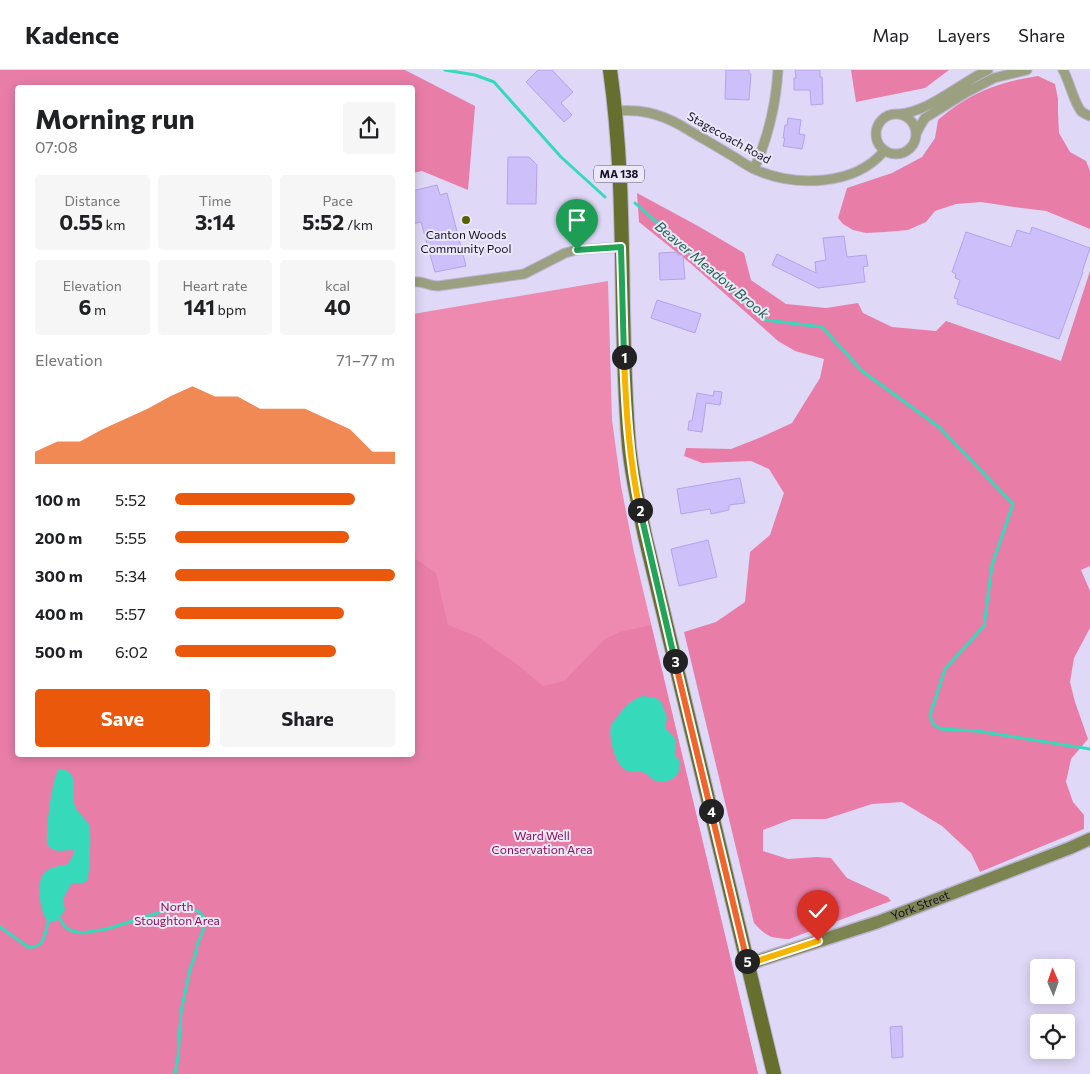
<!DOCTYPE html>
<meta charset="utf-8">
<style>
:root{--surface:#fff;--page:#f6f6f6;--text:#202124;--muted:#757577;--line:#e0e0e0;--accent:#ea580c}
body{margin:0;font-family:Commissioner,sans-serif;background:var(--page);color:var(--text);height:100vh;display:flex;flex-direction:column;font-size:19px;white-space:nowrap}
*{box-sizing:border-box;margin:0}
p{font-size:16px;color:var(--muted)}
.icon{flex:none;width:28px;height:28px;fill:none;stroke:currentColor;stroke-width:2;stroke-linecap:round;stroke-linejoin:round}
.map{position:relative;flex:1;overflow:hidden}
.side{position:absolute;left:15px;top:15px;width:400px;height:672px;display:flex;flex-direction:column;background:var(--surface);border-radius:5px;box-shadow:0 2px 12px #0003}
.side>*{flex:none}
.needle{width:32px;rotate:358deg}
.tools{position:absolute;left:1030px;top:889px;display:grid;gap:10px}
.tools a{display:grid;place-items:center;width:45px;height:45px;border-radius:5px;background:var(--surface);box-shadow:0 2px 12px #0003;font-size:25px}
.pin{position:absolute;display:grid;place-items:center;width:42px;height:42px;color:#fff;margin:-51px -21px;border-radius:50% 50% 50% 0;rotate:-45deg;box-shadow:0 0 5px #0007}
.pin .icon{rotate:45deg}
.km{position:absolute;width:25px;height:25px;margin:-12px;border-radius:50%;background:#222;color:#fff;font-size:14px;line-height:25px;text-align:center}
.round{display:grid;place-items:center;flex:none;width:52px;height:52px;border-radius:5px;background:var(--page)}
.overview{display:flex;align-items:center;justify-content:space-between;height:85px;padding:0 20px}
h1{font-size:28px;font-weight:700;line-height:38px}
.metrics{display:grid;grid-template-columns:repeat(3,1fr);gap:8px;height:85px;padding:5px 20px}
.metrics div{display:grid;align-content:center;border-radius:5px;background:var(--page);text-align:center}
.metrics b{font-size:21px;font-weight:700}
.metrics small{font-size:14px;font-weight:400}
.metrics p{font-size:14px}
.chart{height:140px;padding:10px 20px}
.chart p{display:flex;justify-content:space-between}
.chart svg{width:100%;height:90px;margin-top:5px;fill:var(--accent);opacity:.7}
.button{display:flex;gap:10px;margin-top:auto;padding:10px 20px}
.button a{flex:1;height:58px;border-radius:5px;background:var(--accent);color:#fff;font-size:20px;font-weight:700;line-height:58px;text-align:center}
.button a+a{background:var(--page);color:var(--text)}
ul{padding:0 20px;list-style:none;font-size:16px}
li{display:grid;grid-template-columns:80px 60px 1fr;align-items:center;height:38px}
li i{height:12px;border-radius:6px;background:var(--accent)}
header{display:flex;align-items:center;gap:30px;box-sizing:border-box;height:70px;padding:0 25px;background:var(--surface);border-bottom:1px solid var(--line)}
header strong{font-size:24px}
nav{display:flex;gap:28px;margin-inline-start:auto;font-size:18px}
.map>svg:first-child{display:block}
</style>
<header>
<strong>Kadence</strong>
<nav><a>Map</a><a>Layers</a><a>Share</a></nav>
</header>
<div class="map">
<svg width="1090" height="1004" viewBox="0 0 1090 1004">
<rect width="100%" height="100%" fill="#dfd8f7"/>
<!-- green -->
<path fill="#ee89b0" d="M 0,0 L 18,18 L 18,685 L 412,685 L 413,244 L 608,211 L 612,350 L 621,416 L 634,482 L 758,1004 L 0,1004 Z"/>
<!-- forest -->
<path fill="#e87ea8" d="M 0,0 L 405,0 L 475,36 L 468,120 L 422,101 L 413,103 L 412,18 L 18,18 L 18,685 L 412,685 L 413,487 L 436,503 L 448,555 L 478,567 L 518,595 L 543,616 L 564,611 L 605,569 L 620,562 L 651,555 L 758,1004 L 0,1004 Z
M 851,0 L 949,0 L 925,18 L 856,32 Z
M 1038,6 L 1055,14 L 1058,29 L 1058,43 L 1059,63 L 1070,82 L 1086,91 L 1090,101 L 1090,159 L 1046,141 L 1014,137 L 981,132 L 956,134 L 935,141 L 926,152 L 908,160 L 885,162 L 866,163 L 853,160 L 843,154 L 838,148 L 847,118 L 892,103 L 922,87 L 935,68 L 938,50 C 969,23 998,12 1038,6 Z
M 637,123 L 698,156 L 744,183 L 751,210 L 786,234 L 826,238 L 858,233 L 863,243 L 892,257 L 936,261 L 946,251 L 1061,291 L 1090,201 L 1090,496 L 1081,500 L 1090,521 L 1090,558 L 1074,588 L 1070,612 L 1075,632 L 1088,669 L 1071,689 L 1066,712 L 1073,732 L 1084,745 L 1084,759 L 980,802 L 971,783 L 942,756 L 902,732 L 872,734 L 826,749 L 792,749 L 763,760 L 763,781 L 788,789 L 817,787 L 831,788 L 847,808 L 888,827 L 891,831 L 789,869 C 770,868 767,867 754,853 L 684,562 L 716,552 L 745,532 L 750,482 L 770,465 L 784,423 L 769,399 L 751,391 L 702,393 L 684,386 L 686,378 L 731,379 L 759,368 L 792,353 L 820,308 L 824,289 L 795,281 L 778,271 L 690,193 L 639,152 Z"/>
<!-- water -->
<path fill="#36d9b9" d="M 643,626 L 655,628 L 658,629 L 662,634 L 667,648 L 665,657 C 668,662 673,665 675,669 C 677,675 674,680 675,685 C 678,692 677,684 679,691 C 683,705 670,713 659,712 C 652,711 649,704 642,702 C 636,700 630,704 624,699 C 614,692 607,663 612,653 C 613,652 614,651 615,650 C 621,641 631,629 643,626 Z
M 62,699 C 81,704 70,723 75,736 C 77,743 86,748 89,755 C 92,765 89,798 88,810 L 83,813 L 73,813 L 70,816 L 63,829 L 65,840 L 56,851 L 48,852 C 40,843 35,811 45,802 C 50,797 61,796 68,794 L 73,785 L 73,780 C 60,780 56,784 47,775 C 46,758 51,715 58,700 Z"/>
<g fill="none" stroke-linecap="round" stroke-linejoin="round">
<!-- stream -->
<path stroke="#36d9b9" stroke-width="3" d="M 445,0 L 475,5 L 494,12 L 561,87 L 605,127
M 635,133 L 766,250 L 822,257 L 862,301 L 939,357 L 1013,434 L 992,495 L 984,556 L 945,599 L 930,645 L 933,654 L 941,659 L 977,661 L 1090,679
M 56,848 L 59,847 L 65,857 L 72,861 L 82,863 L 107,859 L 170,839 L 188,838 L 198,841 L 204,848 L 204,858 L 197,875 L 195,886 L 190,899 L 181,942 L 178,987 L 175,1004
M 0,857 L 28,877 C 44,879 45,864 48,852 L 50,851"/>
</g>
<!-- building -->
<path fill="#cdbff9" stroke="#b6a2ec" d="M 538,0 L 552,0 L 573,22 L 561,33 L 572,45 L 564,52 L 526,12 Z
M 726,0 L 749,0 L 749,4 L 751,4 L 749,30 L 725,29 Z
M 795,0 L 820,0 L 820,7 L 822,7 L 823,34 L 811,35 L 810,20 L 794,20 L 794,8 L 796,8 Z
M 788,48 L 801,50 L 799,64 L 805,65 L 802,79 L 783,76 L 785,68 L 783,68 L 785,55 L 787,55 Z
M 508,87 L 529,87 L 537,95 L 536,134 L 507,134 Z
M 437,115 L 440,125 L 447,123 L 466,196 L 435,202 L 421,152 L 412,154 L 412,121 Z
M 1032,157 L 1090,178 L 1082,202 L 1083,202 L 1059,269 L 957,234 L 958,229 L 954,228 L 960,210 L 955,208 L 956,204 L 952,202 L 966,162 L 1011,177 L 1017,160 L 1030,164 Z
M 844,166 L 847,187 L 866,185 L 868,196 L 863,197 L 865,212 L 818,218 L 772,195 L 777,184 L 816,203 L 815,192 L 826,190 L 823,168 Z
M 677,182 L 678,185 L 683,185 L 685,209 L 660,210 L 659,183 Z
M 657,230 L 701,244 L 695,263 L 651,248 Z
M 714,321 L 722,322 L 720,335 L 706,333 L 702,362 L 688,360 L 689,351 L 692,351 L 697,323 L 713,326 Z
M 740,408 L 745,433 L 729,435 L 729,440 L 711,444 L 710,439 L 681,444 L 677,419 Z
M 708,470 L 717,507 L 679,516 L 671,479 Z
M 902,956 L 903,987 L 892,988 L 890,957 Z"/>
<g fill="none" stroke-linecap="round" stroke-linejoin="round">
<!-- street casing -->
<g stroke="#bbb4d2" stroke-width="11">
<path id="street" d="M 1063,0 C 1069,10 1075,36 1082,42 C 1084,43 1089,46 1090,46
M 615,41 C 640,39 658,43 680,55 C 696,65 713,74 729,84 C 738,89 747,96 756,100 C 796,117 855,116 884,81
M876 64a20 20 0 1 1 40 0a20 20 0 1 1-40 0Z
M 899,44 C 929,42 960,13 988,0
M 916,64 L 920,56 L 925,48 L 967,22 L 994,8 L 1027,0
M 754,99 C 768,68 776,34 778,0
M 412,212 C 424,210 427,216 438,216 L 524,204 L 565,183 L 577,180 L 621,177"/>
</g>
<!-- secondary casing -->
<g stroke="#bbb4d2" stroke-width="15">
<g id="secondary">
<path id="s1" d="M 748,894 L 878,852 L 1070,778 L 1090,769"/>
</g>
</g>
<!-- primary casing -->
<g stroke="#bbb4d2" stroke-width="16">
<path id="primary" d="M 610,0 C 628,125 618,251 629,376 C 632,407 639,437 645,466 L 774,1004"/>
</g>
<!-- street -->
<use href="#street" stroke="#9ba180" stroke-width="9"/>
<!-- secondary -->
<use href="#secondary" stroke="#7c8452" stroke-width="12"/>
<!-- primary -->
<use href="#primary" stroke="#666f2e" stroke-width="14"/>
</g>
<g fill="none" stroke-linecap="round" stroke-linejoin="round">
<!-- split-1 casing -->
<g stroke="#fff" stroke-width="10">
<path id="split-1" d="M 577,180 L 621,177 L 624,287"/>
</g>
<!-- split-2 casing -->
<g stroke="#fff" stroke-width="10">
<path id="split-2" d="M 624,287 C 626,339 629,390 640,440"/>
</g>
<!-- split-3 casing -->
<g stroke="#fff" stroke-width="10">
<path id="split-3" d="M 640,440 L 675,591"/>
</g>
<!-- split-4 casing -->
<g stroke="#fff" stroke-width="10">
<path id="split-4" d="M 675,591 L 711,741"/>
</g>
<!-- split-5 casing -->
<g stroke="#fff" stroke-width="10">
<path id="split-5" d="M 711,741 L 747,891"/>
</g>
<!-- split-6 casing -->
<g stroke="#fff" stroke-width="10">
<path id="split-6" d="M 747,891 L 748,894 L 818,871"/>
</g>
<!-- split-1 -->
<use href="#split-1" stroke="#22a559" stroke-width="6"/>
<!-- split-2 -->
<use href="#split-2" stroke="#f5b400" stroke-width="6"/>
<!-- split-3 -->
<use href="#split-3" stroke="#22a559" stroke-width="6"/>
<!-- split-4 -->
<use href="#split-4" stroke="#f0652b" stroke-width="6"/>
<!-- split-5 -->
<use href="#split-5" stroke="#f0652b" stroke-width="6"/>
<!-- split-6 -->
<use href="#split-6" stroke="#f5b400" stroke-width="6"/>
</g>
<!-- markers -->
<circle fill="#576100" stroke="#ebe8f7" stroke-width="2" cx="466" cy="150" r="5"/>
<g text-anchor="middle" stroke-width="4" stroke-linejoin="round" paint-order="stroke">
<!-- shield labels -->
<rect fill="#ebe8f7" stroke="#574f67" stroke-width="1" x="594" y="95.5" width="50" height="17" rx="4"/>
<g font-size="11" font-weight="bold" fill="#170e29">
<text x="619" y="108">MA 138</text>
</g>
<!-- street labels -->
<g font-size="12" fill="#170e29" stroke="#ebe8f7">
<text transform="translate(729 68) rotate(29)" y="4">Stagecoach Road</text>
<text dy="4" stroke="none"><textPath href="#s1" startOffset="182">York Street</textPath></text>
</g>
<!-- poi labels -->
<g font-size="12" fill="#170e29" stroke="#ebe8f7">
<text x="466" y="169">Canton Woods<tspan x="466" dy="14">Community Pool</tspan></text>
</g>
<!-- park labels -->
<g font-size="12" fill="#8e0d52" stroke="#ebe8f7">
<text x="542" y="770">Ward Well<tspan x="542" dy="14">Conservation Area</tspan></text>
<text x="177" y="841">North<tspan x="177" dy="14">Stoughton Area</tspan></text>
</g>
<!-- water labels -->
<g font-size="14" font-style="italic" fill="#246154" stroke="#ebe8f7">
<text transform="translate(712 200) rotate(40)" y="5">Beaver Meadow Brook</text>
</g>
</g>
</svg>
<div class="tools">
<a><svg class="needle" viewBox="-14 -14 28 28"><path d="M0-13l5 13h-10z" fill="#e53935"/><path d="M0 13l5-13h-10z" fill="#757577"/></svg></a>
<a><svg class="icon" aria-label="locate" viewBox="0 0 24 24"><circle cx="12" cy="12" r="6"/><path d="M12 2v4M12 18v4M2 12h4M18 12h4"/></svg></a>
</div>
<div class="pin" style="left:577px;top:180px;background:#1e9e55"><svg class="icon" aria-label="arrive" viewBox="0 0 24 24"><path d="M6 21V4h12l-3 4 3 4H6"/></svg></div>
<div class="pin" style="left:818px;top:871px;background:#d93025"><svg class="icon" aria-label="check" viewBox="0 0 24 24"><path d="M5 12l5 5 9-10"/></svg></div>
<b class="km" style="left:624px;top:287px">1</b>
<b class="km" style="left:640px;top:440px">2</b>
<b class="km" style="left:675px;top:591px">3</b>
<b class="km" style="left:711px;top:741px">4</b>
<b class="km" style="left:747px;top:891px">5</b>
<section class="side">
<div class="overview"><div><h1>Morning run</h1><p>07:08</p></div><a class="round"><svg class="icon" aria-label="share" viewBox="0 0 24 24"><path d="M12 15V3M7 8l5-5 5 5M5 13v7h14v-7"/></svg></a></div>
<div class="metrics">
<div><p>Distance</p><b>0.55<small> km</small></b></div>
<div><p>Time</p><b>3:14</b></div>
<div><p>Pace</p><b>5:52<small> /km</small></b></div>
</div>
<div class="metrics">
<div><p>Elevation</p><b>6<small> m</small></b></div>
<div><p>Heart rate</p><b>141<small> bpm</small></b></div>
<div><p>kcal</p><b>40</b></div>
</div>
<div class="chart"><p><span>Elevation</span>71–77 m</p>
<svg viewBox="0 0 160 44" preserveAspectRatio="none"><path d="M0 44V38L10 33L20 33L30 27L40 22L50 17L60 11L70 6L80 11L90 11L100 17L110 17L120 17L130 22L140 27L150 38L160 38V44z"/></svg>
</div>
<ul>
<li><b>100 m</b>5:52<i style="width:82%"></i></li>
<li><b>200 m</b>5:55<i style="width:79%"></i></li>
<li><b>300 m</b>5:34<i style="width:100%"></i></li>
<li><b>400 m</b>5:57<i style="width:77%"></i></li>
<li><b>500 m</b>6:02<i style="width:73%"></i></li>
</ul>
<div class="button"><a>Save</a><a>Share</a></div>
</section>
</div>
